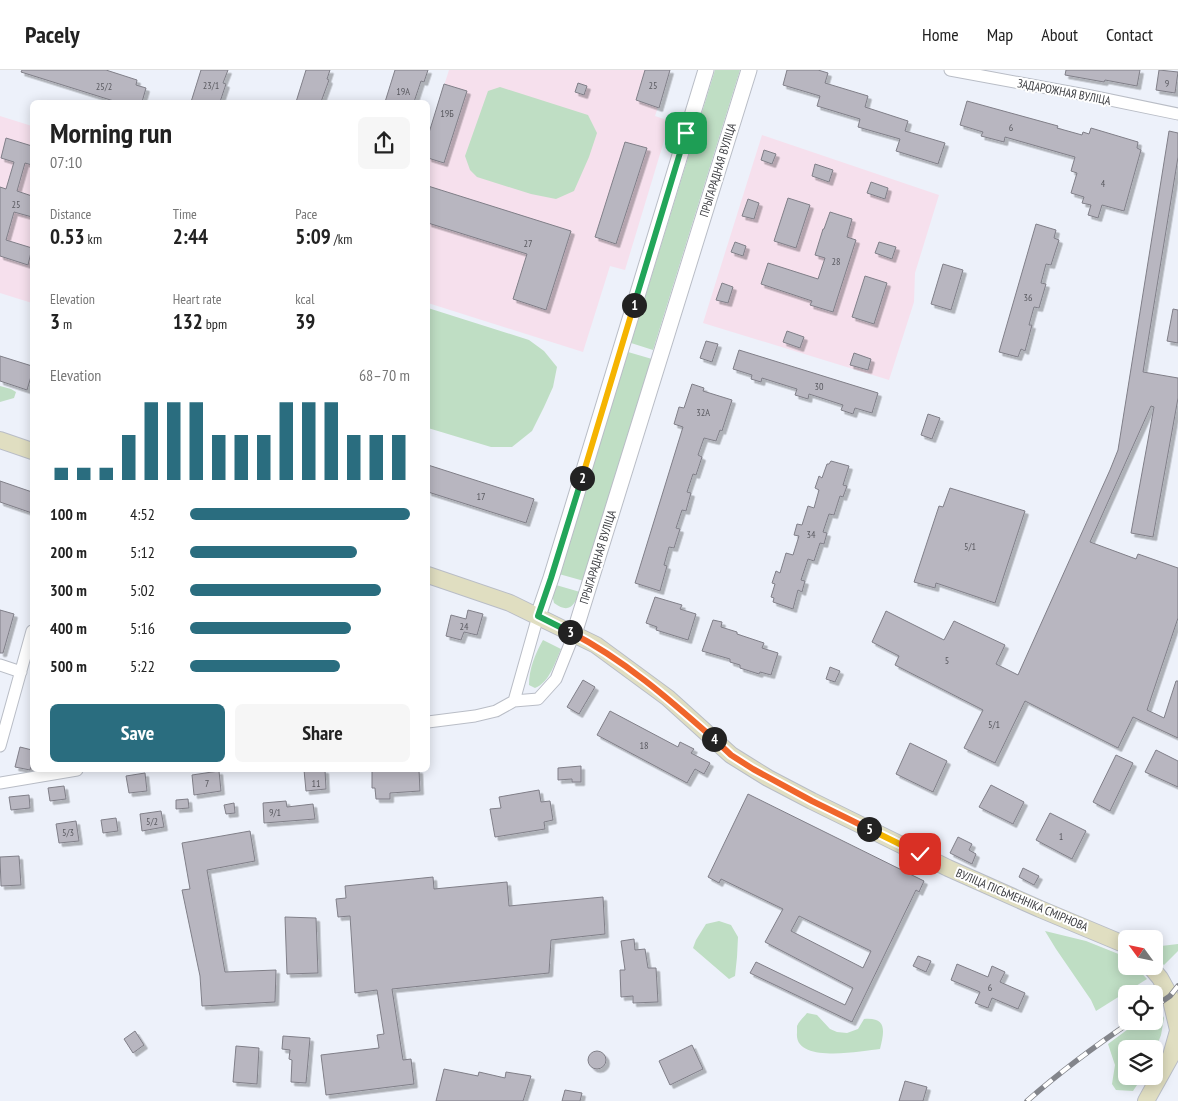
<!DOCTYPE html>
<meta charset="utf-8">
<style>
:root{--surface:#fff;--page:#f6f6f6;--text:#222;--muted:#767676;--line:#e0e0e0;--accent:#2a6d7f}
body{margin:0;font-family:"PT Sans Narrow",sans-serif;background:var(--page);color:var(--text);height:100vh;display:flex;flex-direction:column;font-size:19px;white-space:nowrap}
*{box-sizing:border-box;margin:0}
p{font-size:16px;color:var(--muted)}
.icon{flex:none;width:28px;height:28px;fill:none;stroke:currentColor;stroke-width:2;stroke-linecap:round;stroke-linejoin:round}
.map{position:relative;flex:1;overflow:hidden}
.drawer{position:absolute;left:30px;top:30px;width:400px;height:672px;display:flex;flex-direction:column;background:var(--surface);border-radius:8px;box-shadow:0 2px 12px #0003}
.drawer>*{flex:none}
.needle{width:32px;rotate:303deg}
.buttons{position:absolute;left:1118px;top:860px;display:grid;gap:10px}
.buttons a{display:grid;place-items:center;width:45px;height:45px;border-radius:8px;background:var(--surface);box-shadow:0 2px 12px #0003;font-size:25px}
.pin{position:absolute;display:grid;place-items:center;width:42px;height:42px;color:#fff;margin:-21px;border-radius:10px;box-shadow:0 2px 8px #0006}
.km{position:absolute;width:25px;height:25px;margin:-12px;border-radius:50%;background:#222;color:#fff;font-size:14px;line-height:25px;text-align:center}
.round{display:grid;place-items:center;flex:none;width:52px;height:52px;border-radius:8px;background:var(--page)}
.headline{display:flex;align-items:center;justify-content:space-between;height:85px;padding:0 20px}
h1{font-size:28px;font-weight:700;line-height:38px}
.figures{display:grid;grid-template-columns:repeat(3,1fr);gap:8px;height:85px;padding:5px 20px}
.figures div{display:grid;align-content:center}
.figures b{font-size:21px;font-weight:700}
.figures small{font-size:14px;font-weight:400}
.figures p{font-size:14px}
.chart{height:140px;padding:10px 20px}
.chart p{display:flex;justify-content:space-between}
.chart svg{width:100%;height:90px;margin-top:5px;stroke:var(--accent);stroke-width:6}
.primary-button{display:flex;gap:10px;margin-top:auto;padding:10px 20px}
.primary-button a{flex:1;height:58px;border-radius:8px;background:var(--accent);color:#fff;font-size:20px;font-weight:700;line-height:58px;text-align:center}
.primary-button a+a{background:var(--page);color:var(--text)}
ul{padding:0 20px;list-style:none;font-size:16px}
li{display:grid;grid-template-columns:80px 60px 1fr;align-items:center;height:38px}
li i{height:12px;border-radius:6px;background:var(--accent)}
header{display:flex;align-items:center;gap:30px;box-sizing:border-box;height:70px;padding:0 25px;background:var(--surface);border-bottom:1px solid var(--line)}
header strong{font-size:24px}
nav{display:flex;gap:28px;margin-inline-start:auto;font-size:18px}
.map>svg:first-child{display:block}
</style>
<header>
<strong>Pacely</strong>
<nav><a>Home</a><a>Map</a><a>About</a><a>Contact</a></nav>
</header>
<div class="map">
<svg width="1178" height="1031" viewBox="0 0 1178 1031">
<defs>
<filter id="shadow"><feDropShadow dx="3.5" dy="3.5" stdDeviation="0" flood-color="#0004"/></filter>
</defs>
<rect width="100%" height="100%" fill="#edf1fa"/>
<!-- education -->
<path fill="#f6e0ed" d="M 449,0 L 670,0 L 655,46 L 670,51 L 625,200 L 610,196 L 583,282 L 428,233 L 428,66 Z
M 0,46 L 32,56 L 32,233 L 0,223 Z
M 762,65 L 939,125 L 915,203 L 914,232 L 889,310 L 703,253 Z"/>
<!-- green -->
<path fill="#bfdec4" d="M 715,0 L 740,0 L 653,280 L 631,273 Z
M 500,17 L 588,45 L 597,63 L 589,87 L 574,121 L 556,129 L 531,124 L 477,107 L 470,100 L 465,86 L 488,21 Z
M 428,238 L 529,270 L 544,281 L 557,297 L 553,317 L 544,337 L 532,361 L 512,377 L 491,377 L 428,358 Z
M 628,282 L 652,289 L 584,511 L 559,504 Z
M 0,316 L 11,319 L 16,322 L 14,328 L 0,332 Z
M 556,515 L 580,522 C 574,536 569,544 554,533 C 552,527 553,521 556,515 Z
M 543,570 L 561,579 C 555,592 550,612 535,618 L 529,615 C 529,599 535,584 543,570 Z
M 719,851 L 731,855 L 738,867 L 737,887 L 735,906 L 729,909 L 693,878 L 696,870 L 706,854 Z
M 1045,861 L 1086,871 L 1121,885 L 1126,889 L 1126,896 L 1135,896 L 1147,909 L 1096,941 L 1091,930 L 1056,879 Z
M 1178,874 L 1178,881 L 1164,895 L 1159,890 L 1157,883 L 1161,876 Z
M 1159,938 L 1164,948 L 1161,965 L 1154,983 L 1154,979 L 1126,979 L 1126,1006 L 1143,1006 L 1133,1021 L 1116,1020 L 1112,1014 L 1115,995 L 1108,974 L 1139,951 L 1154,951 L 1154,941 Z
M 807,943 L 817,945 L 830,959 L 837,962 L 847,963 L 858,959 L 864,949 C 888,947 884,962 880,979 C 862,981 794,994 797,963 C 797,961 797,958 797,956 C 799,951 804,947 807,943 Z"/>
<!-- building -->
<path fill="#b8b6c0" stroke="#807f88" fill-rule="evenodd" filter="url(#shadow)" d="M 22,0 L 106,0 L 137,10 L 136,15 L 146,18 L 142,32 L 117,32 L 21,2 Z
M 201,0 L 228,0 L 223,13 L 226,14 L 220,32 L 191,32 Z
M 306,0 L 330,0 L 327,9 L 329,10 L 321,32 L 296,32 Z
M 395,0 L 428,0 L 424,12 L 421,11 L 414,32 L 385,32 Z
M 645,0 L 670,0 L 659,38 L 636,30 Z
M 787,0 L 818,0 L 828,3 L 825,13 L 868,26 L 865,37 L 908,51 L 905,61 L 945,73 L 938,94 L 896,81 L 900,69 L 858,57 L 860,49 L 817,36 L 820,26 L 783,15 Z
M 1066,0 L 1140,0 L 1137,16 L 1105,10 L 1104,12 L 1065,5 Z
M 1159,0 L 1178,2 L 1175,23 L 1156,20 Z
M 578,13 L 587,16 L 584,25 L 575,22 Z
M 444,14 L 467,21 L 444,93 L 428,88 L 428,66 Z
M 967,31 L 1058,56 L 1057,58 L 1082,65 L 1083,62 L 1089,64 L 1091,58 L 1138,72 L 1137,78 L 1141,80 L 1124,141 L 1102,135 L 1098,148 L 1088,145 L 1091,135 L 1082,133 L 1084,127 L 1071,123 L 1077,103 L 1071,101 L 1075,87 L 1005,67 L 1004,72 L 981,66 L 983,62 L 960,55 Z
M 1169,61 L 1178,63 L 1178,87 L 1143,302 L 1178,308 L 1178,328 L 1153,467 L 1131,463 L 1154,337 L 1151,336 L 1090,472 L 1136,489 L 1138,484 L 1178,498 L 1178,548 L 1147,640 L 1164,648 L 1176,611 L 1178,611 L 1178,668 L 1133,647 L 1118,678 L 1025,631 L 995,693 L 964,678 L 983,640 L 895,595 L 899,586 L 872,572 L 886,541 L 944,570 L 954,551 L 1005,575 L 996,594 L 1018,605 L 1110,400 L 1118,380 Z
M 6,68 L 32,76 L 32,95 L 25,93 L 17,121 L 32,126 L 32,147 L 14,142 L 6,170 L 32,178 L 28,195 L 0,186 L 0,117 L 6,119 L 14,92 L 1,88 Z
M 625,72 L 647,78 L 616,174 L 595,167 Z
M 764,80 L 776,84 L 772,94 L 761,90 Z
M 815,94 L 833,100 L 829,112 L 812,106 Z
M 871,112 L 888,118 L 885,129 L 867,123 Z
M 428,116 L 571,161 L 546,240 L 513,229 L 527,184 L 428,153 Z
M 788,128 L 810,135 L 796,178 L 774,171 Z
M 748,129 L 759,133 L 754,149 L 742,146 Z
M 830,142 L 852,149 L 847,167 L 856,170 L 833,242 L 810,235 L 812,231 L 761,214 L 768,193 L 818,209 L 825,188 L 815,185 L 823,159 L 824,159 Z
M 1036,154 L 1056,160 L 1054,168 L 1059,170 L 1051,195 L 1046,194 L 1041,213 L 1046,214 L 1039,238 L 1034,237 L 1029,255 L 1032,255 L 1025,281 L 1021,279 L 1018,287 L 999,282 Z
M 735,172 L 746,176 L 743,186 L 731,182 Z
M 879,172 L 896,177 L 892,189 L 875,183 Z
M 943,194 L 963,200 L 951,240 L 931,234 Z
M 865,206 L 887,213 L 874,254 L 852,247 Z
M 722,213 L 733,217 L 728,233 L 716,230 Z
M 1173,239 L 1178,240 L 1178,273 L 1167,271 Z
M 787,261 L 804,267 L 800,278 L 783,272 Z
M 706,271 L 718,274 L 712,292 L 700,288 Z
M 739,280 L 878,323 L 872,343 L 855,338 L 853,344 L 841,340 L 843,335 L 809,324 L 808,329 L 795,325 L 797,319 L 762,308 L 761,312 L 751,309 L 752,305 L 733,299 Z
M 854,283 L 871,289 L 868,300 L 850,295 Z
M 0,286 L 32,296 L 32,303 L 27,320 L 0,311 Z
M 692,314 L 704,318 L 703,321 L 732,330 L 722,361 L 720,360 L 716,371 L 704,368 L 698,385 L 702,387 L 696,405 L 693,404 L 687,422 L 691,423 L 686,441 L 682,440 L 676,458 L 680,459 L 674,478 L 669,477 L 664,495 L 667,496 L 660,521 L 635,513 L 683,357 L 674,354 L 679,337 L 684,338 Z
M 928,344 L 940,348 L 932,369 L 921,365 Z
M 831,391 L 849,396 L 843,415 L 847,416 L 843,427 L 840,426 L 834,445 L 829,444 L 823,462 L 827,463 L 824,474 L 820,473 L 814,491 L 808,489 L 801,510 L 805,511 L 802,522 L 798,520 L 793,539 L 773,532 L 774,528 L 771,527 L 775,514 L 772,513 L 776,501 L 780,503 L 786,483 L 793,485 L 799,466 L 794,465 L 797,454 L 802,455 L 808,436 L 814,438 L 819,420 L 815,418 L 819,406 L 822,408 L 827,394 L 829,394 Z
M 428,395 L 534,429 L 526,453 L 428,422 Z
M 0,411 L 32,422 L 32,443 L 0,432 Z
M 950,418 L 1025,441 L 995,533 L 936,513 L 935,518 L 914,512 L 939,436 L 943,437 Z
M 655,527 L 682,535 L 680,539 L 696,544 L 688,570 L 656,560 L 657,557 L 646,553 Z
M 0,540 L 14,544 L 3,583 L 0,583 Z
M 468,540 L 483,544 L 477,565 L 464,562 L 461,570 L 446,566 L 451,545 L 466,549 Z
M 713,550 L 722,552 L 721,557 L 737,562 L 737,564 L 764,573 L 762,578 L 778,583 L 771,605 L 760,602 L 759,604 L 740,598 L 740,595 L 730,592 L 730,589 L 702,581 Z
M 830,597 L 840,601 L 835,612 L 826,609 Z
M 583,610 L 595,617 L 579,644 L 567,637 Z
M 610,641 L 678,677 L 680,672 L 694,679 L 691,683 L 710,693 L 704,704 L 695,699 L 687,713 L 597,665 Z
M 910,673 L 947,691 L 933,722 L 896,704 Z
M 20,677 L 32,680 L 32,692 L 30,700 L 15,697 Z
M 1156,680 L 1178,691 L 1178,717 L 1145,702 Z
M 1116,685 L 1133,693 L 1110,741 L 1093,732 Z
M 581,696 L 581,712 L 572,712 L 572,709 L 558,710 L 558,698 Z
M 304,700 L 325,700 L 326,719 L 306,721 Z
M 372,700 L 419,700 L 420,721 L 390,723 L 390,729 L 376,729 L 375,718 L 372,718 Z
M 219,701 L 221,721 L 194,725 L 192,705 Z
M 145,703 L 147,721 L 129,723 L 126,706 Z
M 991,715 L 1024,732 L 1013,754 L 979,737 Z
M 64,716 L 66,729 L 50,731 L 48,718 Z
M 539,720 L 541,732 L 550,731 L 553,750 L 544,752 L 545,759 L 495,767 L 490,739 L 501,738 L 499,727 Z
M 748,724 L 924,811 L 919,822 L 916,820 L 852,952 L 750,903 L 756,892 L 845,935 L 853,918 L 765,872 L 783,839 L 721,809 L 719,813 L 708,807 ZM 799,846 L 871,881 L 863,898 L 791,861 Z
M 29,725 L 30,738 L 11,740 L 9,727 Z
M 188,729 L 189,738 L 176,739 L 176,730 Z
M 286,731 L 287,737 L 313,734 L 315,749 L 264,753 L 263,733 Z
M 234,733 L 235,743 L 226,744 L 224,735 Z
M 161,741 L 164,757 L 142,761 L 140,744 Z
M 1050,743 L 1086,761 L 1072,789 L 1036,770 Z
M 116,748 L 118,761 L 103,763 L 101,750 Z
M 76,751 L 79,771 L 59,773 L 56,754 Z
M 250,761 L 255,791 L 207,800 L 225,902 L 276,900 L 275,932 L 202,936 L 200,906 L 182,820 L 190,819 L 182,773 Z
M 958,767 L 972,774 L 969,780 L 976,784 L 972,794 L 950,783 Z
M 19,786 L 21,815 L 1,816 L 0,787 Z
M 1023,798 L 1039,806 L 1034,815 L 1019,807 Z
M 433,807 L 434,819 L 507,812 L 509,836 L 603,827 L 605,864 L 551,870 L 549,903 L 392,919 L 403,990 L 411,989 L 414,1014 L 326,1025 L 321,985 L 379,978 L 377,965 L 384,964 L 377,920 L 355,923 L 350,846 L 338,847 L 336,829 L 346,828 L 345,816 Z
M 285,847 L 316,848 L 318,903 L 287,904 Z
M 634,869 L 635,880 L 645,879 L 648,898 L 656,898 L 658,932 L 633,933 L 633,926 L 621,927 L 620,900 L 625,900 L 621,871 Z
M 918,886 L 931,891 L 926,902 L 913,896 Z
M 957,894 L 988,907 L 992,896 L 1005,902 L 1000,912 L 1025,923 L 1018,939 L 992,928 L 988,938 L 975,933 L 980,922 L 951,910 Z
M 135,961 L 144,975 L 133,983 L 124,969 Z
M 283,966 L 310,968 L 306,1013 L 291,1012 L 292,990 L 289,989 L 290,980 L 282,979 Z
M 692,975 L 703,999 L 670,1015 L 659,991 Z
M 236,976 L 259,978 L 257,1014 L 233,1012 Z
M588 990a9 9 0 1 1 18 0a9 9 0 1 1-18 0Z
M 444,999 L 478,1006 L 479,1002 L 505,1008 L 506,1002 L 531,1006 L 523,1031 L 436,1031 Z
M 905,1011 L 927,1017 L 923,1031 L 899,1031 Z
M 565,1020 L 582,1023 L 580,1031 L 562,1031 Z"/>
<g fill="none" stroke-linecap="round" stroke-linejoin="round">
<!-- minor casing -->
<g stroke="#b9bdc6" stroke-width="13">
<path id="minor" d="M 950,0 L 1091,26 L 1178,44
M 0,595 L 21,602
M 514,631 L 538,546
M 428,652 L 475,646 L 496,641 L 514,631 L 538,629 L 556,609 L 574,564
M 0,676 L 32,561
M 0,713 L 77,700"/>
</g>
<!-- tertiary casing -->
<g stroke="#b9bdc6" stroke-width="17">
<path id="tertiary" d="M 538,546 L 551,508 L 706,0
M 574,564 L 749,0"/>
</g>
<!-- secondary casing -->
<g stroke="#b9bdc6" stroke-width="18">
<path id="secondary" d="M 0,370 L 32,381
M 428,505 L 510,533 L 596,575 L 668,628 L 731,685 L 768,708 L 812,731 L 948,798 L 1040,839 L 1126,875
M 1150,896 L 1160,908 L 1170,926 L 1178,960
M 1146,1031 L 1171,986 L 1178,961"/>
</g>
<!-- minor -->
<use href="#minor" stroke="#fff" stroke-width="11"/>
<!-- tertiary -->
<use href="#tertiary" stroke="#fff" stroke-width="15"/>
<!-- secondary -->
<use href="#secondary" stroke="#e0dec1" stroke-width="16"/>
<!-- rail casing -->
<g stroke="#83858b" stroke-width="5.5">
<path id="rail" d="M 1154,937 L 1170,926 L 1178,916
M 1027,1031 C 1060,1002 1095,976 1132,951"/>
</g>
<!-- rail -->
<use href="#rail" stroke="#fff" stroke-width="4" stroke-dasharray="11" stroke-linecap="butt"/>
</g>
<g fill="none" stroke-linecap="round" stroke-linejoin="round">
<!-- split-1 casing -->
<g stroke="#fff" stroke-width="10">
<path id="split-1" d="M 634,235 L 686,63"/>
</g>
<!-- split-2 casing -->
<g stroke="#fff" stroke-width="10">
<path id="split-2" d="M 582,408 L 634,235"/>
</g>
<!-- split-3 casing -->
<g stroke="#fff" stroke-width="10">
<path id="split-3" d="M 570,562 L 538,546 L 551,508 L 582,408"/>
</g>
<!-- split-4 casing -->
<g stroke="#fff" stroke-width="10">
<path id="split-4" d="M 570,562 C 623,589 669,629 714,669"/>
</g>
<!-- split-5 casing -->
<g stroke="#fff" stroke-width="10">
<path id="split-5" d="M 714,669 L 731,685 L 753,699 L 812,731 L 869,759"/>
</g>
<!-- split-6 casing -->
<g stroke="#fff" stroke-width="10">
<path id="split-6" d="M 869,759 L 920,784"/>
</g>
<!-- split-1 -->
<use href="#split-1" stroke="#22a559" stroke-width="6"/>
<!-- split-2 -->
<use href="#split-2" stroke="#f5b400" stroke-width="6"/>
<!-- split-3 -->
<use href="#split-3" stroke="#22a559" stroke-width="6"/>
<!-- split-4 -->
<use href="#split-4" stroke="#f0652b" stroke-width="6"/>
<!-- split-5 -->
<use href="#split-5" stroke="#f0652b" stroke-width="6"/>
<!-- split-6 -->
<use href="#split-6" stroke="#f5b400" stroke-width="6"/>
</g>
<g text-anchor="middle" stroke-width="4" stroke-linejoin="round" paint-order="stroke">
<!-- number labels -->
<g font-size="10" fill="#5a5a60">
<text x="1167" y="17">9</text>
<text x="211" y="19">23/1</text>
<text x="653" y="19">25</text>
<text x="104" y="20">25/2</text>
<text x="403" y="25">19А</text>
<text x="447" y="47">19Б</text>
<text x="1011" y="61">6</text>
<text x="1103" y="117">4</text>
<text x="16" y="138">25</text>
<text x="528" y="177">27</text>
<text x="836" y="195">28</text>
<text x="1028" y="231">36</text>
<text x="819" y="320">30</text>
<text x="703" y="346">32А</text>
<text x="481" y="430">17</text>
<text x="811" y="468">34</text>
<text x="970" y="480">5/1</text>
<text x="464" y="560">24</text>
<text x="947" y="594">5</text>
<text x="994" y="658">5/1</text>
<text x="644" y="679">18</text>
<text x="207" y="717">7</text>
<text x="316" y="717">11</text>
<text x="275" y="746">9/1</text>
<text x="152" y="755">5/2</text>
<text x="68" y="766">5/3</text>
<text x="1061" y="770">1</text>
<text x="990" y="921">6</text>
</g>
<!-- street labels -->
<g font-size="12" fill="#3b3c40" stroke="#fff">
<text transform="translate(1064 22) rotate(11)" y="4">ЗАДАРОЖНАЯ ВУЛІЦА</text>
<text transform="translate(718 100) rotate(-73)" y="4">ПРЫГАРАДНАЯ ВУЛІЦА</text>
<text transform="translate(598 487) rotate(-73)" y="4">ПРЫГАРАДНАЯ ВУЛІЦА</text>
<text transform="translate(1022 830) rotate(23)" y="4">ВУЛІЦА ПІСЬМЕННІКА СМІРНОВА</text>
</g>
</g>
</svg>
<div class="buttons">
<a><svg class="needle" viewBox="-14 -14 28 28"><path d="M0-13l5 13h-10z" fill="#e53935"/><path d="M0 13l5-13h-10z" fill="#767676"/></svg></a>
<a><svg class="icon" aria-label="locate" viewBox="0 0 24 24"><circle cx="12" cy="12" r="6"/><path d="M12 2v4M12 18v4M2 12h4M18 12h4"/></svg></a>
<a><svg class="icon" aria-label="layers" viewBox="0 0 24 24"><path d="M12 4l9 5-9 5-9-5zM3 14l9 5 9-5"/></svg></a>
</div>
<div class="pin" style="left:686px;top:63px;background:#1e9e55"><svg class="icon" aria-label="arrive" viewBox="0 0 24 24"><path d="M6 21V4h12l-3 4 3 4H6"/></svg></div>
<div class="pin" style="left:920px;top:784px;background:#d93025"><svg class="icon" aria-label="check" viewBox="0 0 24 24"><path d="M5 12l5 5 9-10"/></svg></div>
<b class="km" style="left:634px;top:235px">1</b>
<b class="km" style="left:582px;top:408px">2</b>
<b class="km" style="left:570px;top:562px">3</b>
<b class="km" style="left:714px;top:669px">4</b>
<b class="km" style="left:869px;top:759px">5</b>
<section class="drawer">
<div class="headline"><div><h1>Morning run</h1><p>07:10</p></div><a class="round"><svg class="icon" aria-label="share" viewBox="0 0 24 24"><path d="M12 15V3M7 8l5-5 5 5M5 13v7h14v-7"/></svg></a></div>
<div class="figures">
<div><p>Distance</p><b>0.53<small> km</small></b></div>
<div><p>Time</p><b>2:44</b></div>
<div><p>Pace</p><b>5:09<small> /km</small></b></div>
</div>
<div class="figures">
<div><p>Elevation</p><b>3<small> m</small></b></div>
<div><p>Heart rate</p><b>132<small> bpm</small></b></div>
<div><p>kcal</p><b>39</b></div>
</div>
<div class="chart"><p><span>Elevation</span>68–70 m</p>
<svg viewBox="0 0 160 44" preserveAspectRatio="none"><path d="M5 44V38M15 44V38M25 44V38M35 44V22M45 44V6M55 44V6M65 44V6M75 44V22M85 44V22M95 44V22M105 44V6M115 44V6M125 44V6M135 44V22M145 44V22M155 44V22"/></svg>
</div>
<ul>
<li><b>100 m</b>4:52<i style="width:100%"></i></li>
<li><b>200 m</b>5:12<i style="width:76%"></i></li>
<li><b>300 m</b>5:02<i style="width:87%"></i></li>
<li><b>400 m</b>5:16<i style="width:73%"></i></li>
<li><b>500 m</b>5:22<i style="width:68%"></i></li>
</ul>
<div class="primary-button"><a>Save</a><a>Share</a></div>
</section>
</div>
